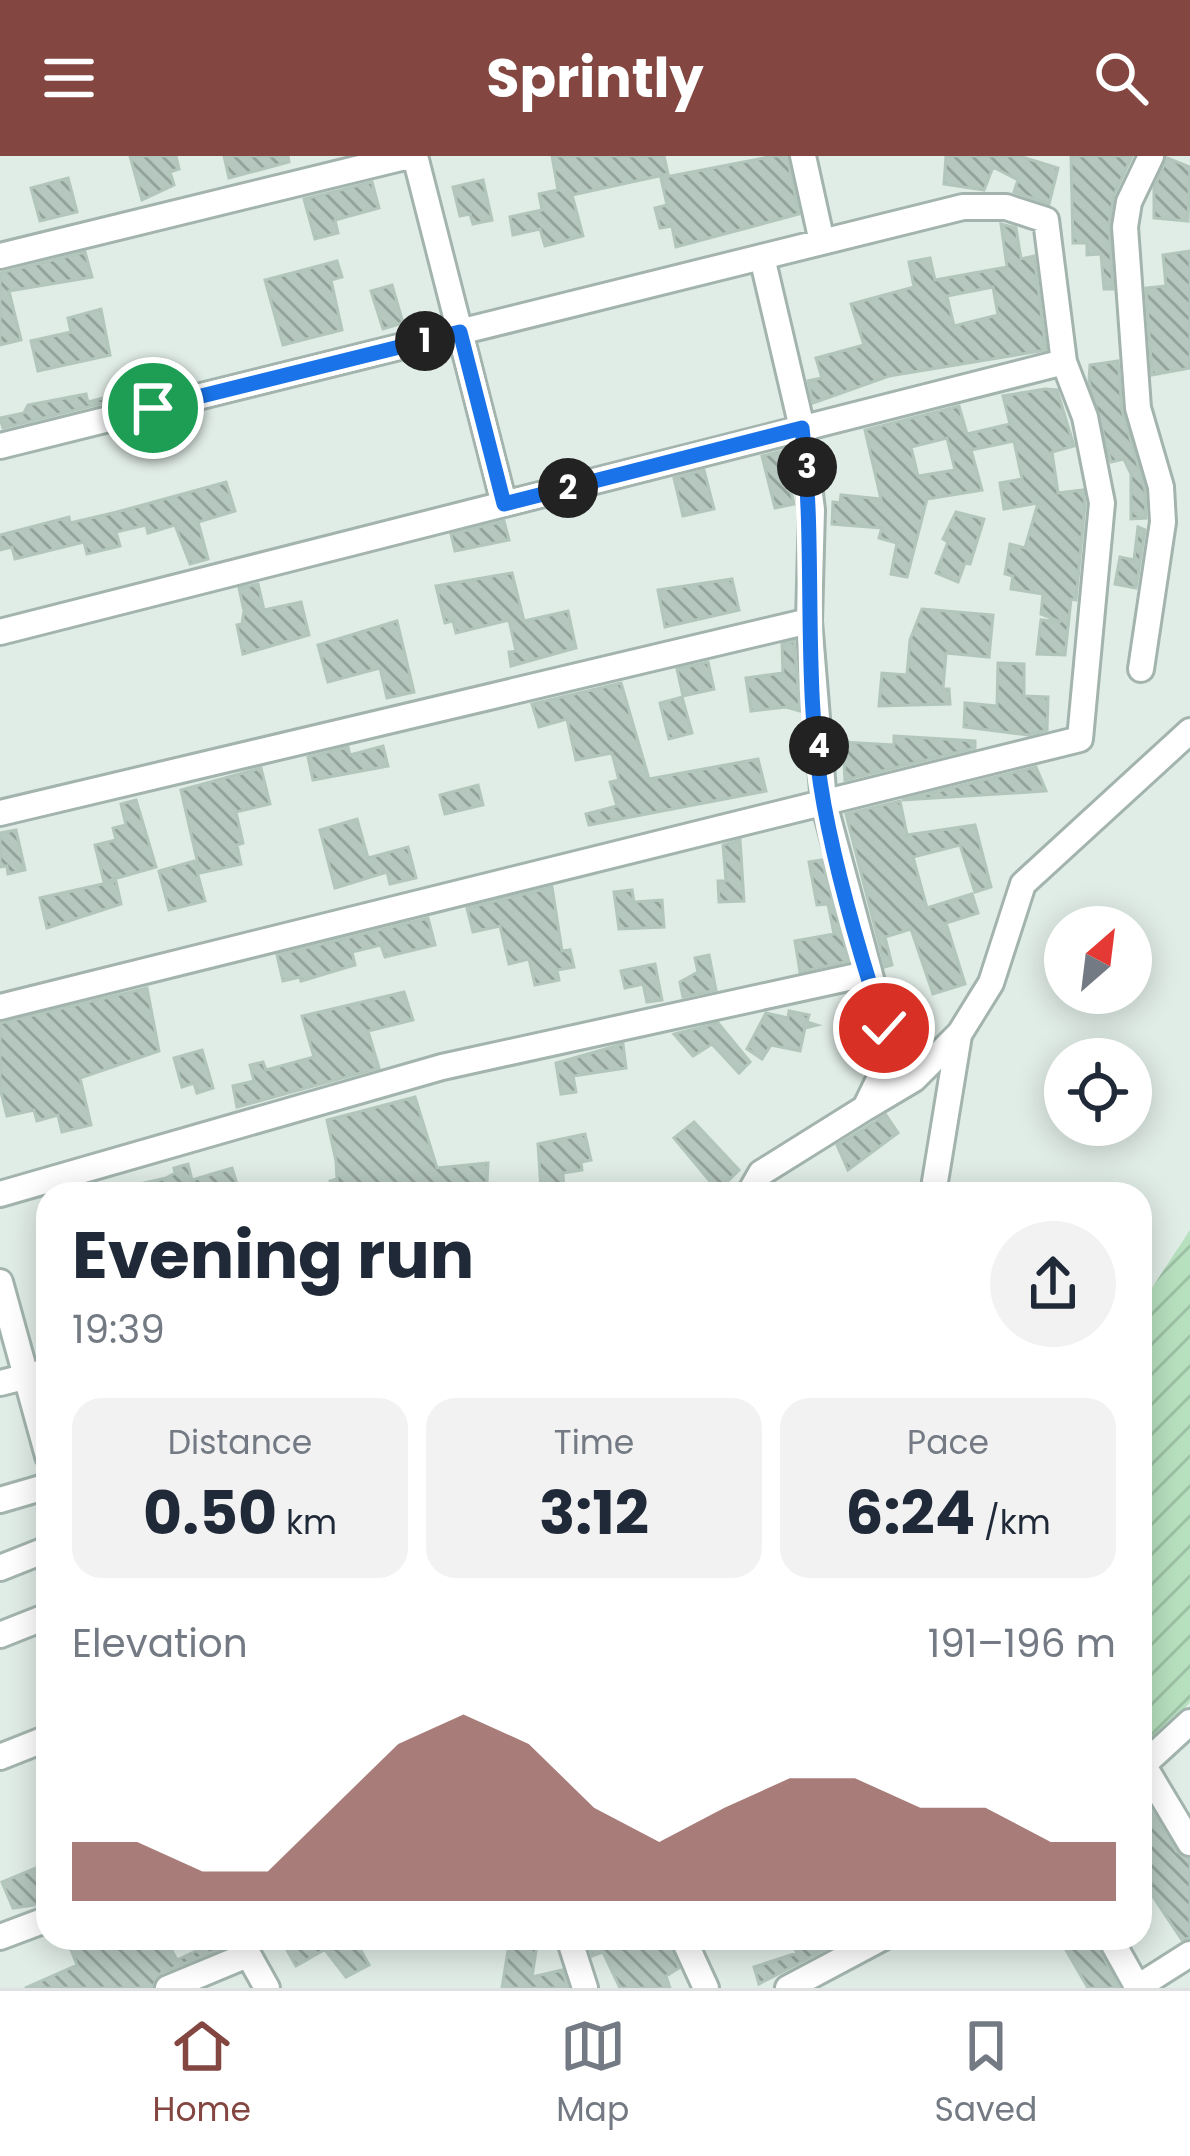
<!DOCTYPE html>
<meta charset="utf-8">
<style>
:root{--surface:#fff;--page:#f2f2f3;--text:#1f2937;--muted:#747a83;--line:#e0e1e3;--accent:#834641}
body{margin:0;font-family:Poppins,sans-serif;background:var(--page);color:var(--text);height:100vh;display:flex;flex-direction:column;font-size:45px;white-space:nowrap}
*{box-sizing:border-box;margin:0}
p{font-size:39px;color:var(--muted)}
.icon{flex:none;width:66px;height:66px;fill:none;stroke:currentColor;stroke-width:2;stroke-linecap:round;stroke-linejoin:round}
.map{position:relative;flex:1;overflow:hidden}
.details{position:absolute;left:36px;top:1026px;width:1116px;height:768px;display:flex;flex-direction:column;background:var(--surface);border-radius:36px;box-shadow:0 6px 30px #0003}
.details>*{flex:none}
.needle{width:78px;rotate:28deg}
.fabs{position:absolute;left:1044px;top:750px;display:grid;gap:24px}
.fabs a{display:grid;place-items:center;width:108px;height:108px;border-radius:50%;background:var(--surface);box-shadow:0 6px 30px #0003;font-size:60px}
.pin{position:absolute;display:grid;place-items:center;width:102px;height:102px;color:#fff;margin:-51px;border:6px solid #fff;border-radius:50%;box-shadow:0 3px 12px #0007}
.km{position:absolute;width:60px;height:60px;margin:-30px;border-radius:50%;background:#222;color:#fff;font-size:33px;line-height:60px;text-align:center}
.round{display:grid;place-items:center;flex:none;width:126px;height:126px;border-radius:63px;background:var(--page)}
.headline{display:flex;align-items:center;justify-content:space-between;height:204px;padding:0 36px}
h1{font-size:66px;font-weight:700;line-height:90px}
.stats{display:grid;grid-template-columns:repeat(3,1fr);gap:18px;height:204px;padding:12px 36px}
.stats div{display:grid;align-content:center;border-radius:30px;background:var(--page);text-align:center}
.stats b{font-size:60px;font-weight:700}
.stats small{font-size:33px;font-weight:400}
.stats p{font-size:33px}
.chart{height:336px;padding:24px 36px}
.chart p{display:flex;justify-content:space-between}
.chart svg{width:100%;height:216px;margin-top:12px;fill:var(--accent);opacity:.7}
header{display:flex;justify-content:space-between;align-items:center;height:156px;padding:0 36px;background:var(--accent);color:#fff;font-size:54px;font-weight:700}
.dock{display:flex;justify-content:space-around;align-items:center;height:168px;border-top:3px solid var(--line);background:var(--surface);font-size:33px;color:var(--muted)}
.dock a{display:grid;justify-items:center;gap:6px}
.dock .on{color:var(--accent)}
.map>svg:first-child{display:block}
</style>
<header><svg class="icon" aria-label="menu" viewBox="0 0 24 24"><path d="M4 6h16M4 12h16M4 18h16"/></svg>Sprintly<svg class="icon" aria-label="search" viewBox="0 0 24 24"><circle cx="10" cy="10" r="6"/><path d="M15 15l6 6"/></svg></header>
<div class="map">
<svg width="1190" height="1832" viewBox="0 0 1190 1832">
<defs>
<pattern id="garden-furrows" width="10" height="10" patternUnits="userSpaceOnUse" patternTransform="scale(3)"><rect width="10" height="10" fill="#b7e0bf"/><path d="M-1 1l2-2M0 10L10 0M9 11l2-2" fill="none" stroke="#9dc1a5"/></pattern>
<pattern id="building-back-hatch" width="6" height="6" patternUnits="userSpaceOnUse" patternTransform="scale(3)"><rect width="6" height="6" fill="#b5c7bf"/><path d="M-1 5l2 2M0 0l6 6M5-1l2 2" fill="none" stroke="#93a39c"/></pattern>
</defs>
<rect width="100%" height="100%" fill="#e0ece6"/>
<!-- garden -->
<path fill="url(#garden-furrows)" d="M 1190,1074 L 1190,1546 L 1157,1585 L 1140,1597 L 1140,1150 Z"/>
<!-- building -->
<path fill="url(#building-back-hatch)" stroke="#b2c6bc" stroke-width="3" fill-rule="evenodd" d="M 130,0 L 176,0 L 179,13 L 170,16 L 174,29 L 142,44 Z
M 224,0 L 288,0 L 289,6 L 229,22 Z
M 552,0 L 664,0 L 668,18 L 572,39 L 583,80 L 545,90 L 540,73 L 513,79 L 510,61 L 542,54 L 539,38 L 558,34 Z
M 774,0 L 787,0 L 799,58 L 676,91 L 672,70 L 660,72 L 655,52 L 667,49 L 661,22 Z
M 946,0 L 1019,0 L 1058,12 L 1049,48 L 1014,36 L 1018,24 L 993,11 L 984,34 L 944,28 Z
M 1071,0 L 1132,0 L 1114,39 L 1109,68 L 1113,133 L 1104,133 L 1101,98 L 1087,99 L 1087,87 L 1073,87 Z
M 1167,2 L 1190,11 L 1188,65 L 1154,62 L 1154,32 Z
M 68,22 L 77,56 L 40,65 L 31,32 Z
M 483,24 L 492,64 L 473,68 L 470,58 L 460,60 L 453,31 Z
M 372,26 L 379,52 L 335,64 L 338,77 L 315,83 L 304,43 Z
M 1001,68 L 1016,72 L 1021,103 L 1034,100 L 1046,194 L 889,220 L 813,247 L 808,225 L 822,222 L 816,202 L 864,189 L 851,148 L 914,131 L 909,106 L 930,102 L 935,124 L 1007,111 ZM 993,131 L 998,159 L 954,170 L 947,140 Z
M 1190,95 L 1190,212 L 1152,219 L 1146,132 L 1166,130 L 1163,99 Z
M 85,96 L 92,121 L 9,135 L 21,184 L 0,189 L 0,117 Z
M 337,105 L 342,121 L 331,124 L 342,174 L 283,189 L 265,124 Z
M 392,129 L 403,167 L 383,173 L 371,135 Z
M 101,153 L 110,199 L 38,215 L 31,185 L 71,176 L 68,162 Z
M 1118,205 L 1122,254 L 1145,334 L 1146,362 L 1131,363 L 1131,318 L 1124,303 L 1111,306 L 1089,225 L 1090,209 Z
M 163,218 L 167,232 L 117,244 L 114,230 Z
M 1045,233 L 1057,234 L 1074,290 L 1052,296 L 1058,337 L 1083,334 L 1085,348 L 1076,444 L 1071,443 L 1065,499 L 1037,498 L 1041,464 L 1061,466 L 1041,458 L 1043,438 L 1011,433 L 1013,420 L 1005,418 L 1010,388 L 1025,392 L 1038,347 L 1004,353 L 1000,327 L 1022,323 L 1014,285 L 971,294 L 982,334 L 927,343 L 907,421 L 891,418 L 897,387 L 879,382 L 882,372 L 832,368 L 833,346 L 840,347 L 841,339 L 881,343 L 865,274 L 959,250 L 967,278 L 1010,268 L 1003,240 ZM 947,282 L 955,314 L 918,320 L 911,291 Z
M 86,238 L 88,246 L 111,240 L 112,245 L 3,272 L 0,262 L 24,257 L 28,249 Z
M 782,295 L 794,348 L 775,352 L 762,300 Z
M 704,314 L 714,353 L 683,360 L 674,322 Z
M 226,326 L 235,355 L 198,366 L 208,403 L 190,408 L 175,369 L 148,377 L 146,369 L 116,376 L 120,390 L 87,398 L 84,386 L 15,403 L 12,391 L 0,394 L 0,379 L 69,361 L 70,367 L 117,356 Z
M 956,356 L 984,363 L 970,408 L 965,407 L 958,426 L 936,417 L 948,386 L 943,383 Z
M 504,365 L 509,384 L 455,395 L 451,378 Z
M 1138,371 L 1145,374 L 1136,432 L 1115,428 L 1120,401 L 1134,404 Z
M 512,417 L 524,465 L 568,455 L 576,492 L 511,510 L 509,496 L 516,495 L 509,464 L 456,477 L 453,465 L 445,467 L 436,430 Z
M 732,423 L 739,454 L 665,471 L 658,434 Z
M 258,428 L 264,454 L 301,446 L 309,479 L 243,498 L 237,469 L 242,468 L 244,455 L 239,432 Z
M 922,453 L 993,459 L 989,501 L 946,497 L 943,533 L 949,533 L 950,548 L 879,550 L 882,517 L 907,519 L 910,484 Z
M 397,465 L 414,536 L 387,542 L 380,512 L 328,526 L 318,489 Z
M 794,485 L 800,555 L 786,551 L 751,555 L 746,522 L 783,517 L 782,488 Z
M 708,506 L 714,533 L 683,540 L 677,513 Z
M 998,507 L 1024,508 L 1024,540 L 1048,541 L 1047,574 L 1029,579 L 964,571 L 965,547 L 997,550 Z
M 621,527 L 649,623 L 758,603 L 766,635 L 589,669 L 586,658 L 617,650 L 610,626 L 619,624 L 612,597 L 576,604 L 567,563 L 539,571 L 532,548 Z
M 682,541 L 692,577 L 669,583 L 660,547 Z
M 894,580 L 975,585 L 975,592 L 845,624 L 843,586 L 894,589 Z
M 383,590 L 388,610 L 313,624 L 308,601 L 348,591 L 350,599 Z
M 1036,611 L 1046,635 L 902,644 Z
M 261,612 L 270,648 L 236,656 L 243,687 L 237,689 L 241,708 L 200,717 L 181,634 Z
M 478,629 L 483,649 L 445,658 L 440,639 Z
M 136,644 L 156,711 L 104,726 L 95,689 L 116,684 L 113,672 L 126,669 L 121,648 Z
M 900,645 L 907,679 L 975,669 L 991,731 L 975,736 L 960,689 L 913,701 L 927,752 L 972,738 L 978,757 L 946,767 L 965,828 L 933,838 L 911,773 L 885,781 L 892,809 L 885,811 L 846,658 Z
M 357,663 L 368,702 L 408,691 L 416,722 L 390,728 L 387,716 L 335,732 L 320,674 Z
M 16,674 L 25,714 L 8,718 L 7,710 L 0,711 L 0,677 Z
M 740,684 L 744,745 L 719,746 L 718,725 L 726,725 L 723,689 Z
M 822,704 L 849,805 L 800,816 L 795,785 L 834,778 L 828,748 L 817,749 L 809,706 Z
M 194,705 L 205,745 L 169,754 L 159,715 Z
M 116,725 L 121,748 L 47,772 L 40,742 Z
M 552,731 L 562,795 L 570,794 L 574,811 L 557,814 L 559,824 L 535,829 L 529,803 L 509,808 L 500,770 L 473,776 L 467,752 Z
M 632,734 L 634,746 L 662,744 L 664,771 L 619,773 L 614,736 Z
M 428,762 L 435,789 L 385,801 L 381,789 L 352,796 L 355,809 L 301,825 L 300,821 L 283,825 L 277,799 Z
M 709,799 L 716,834 L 683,841 L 680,826 L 698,816 L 695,802 Z
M 655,808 L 662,844 L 647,846 L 643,828 L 625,832 L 621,815 Z
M 147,832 L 159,895 L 80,922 L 91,969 L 62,976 L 58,959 L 37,965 L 34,954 L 7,960 L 0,932 L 0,867 Z
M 404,836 L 413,864 L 368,875 L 379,912 L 237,951 L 233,930 L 254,925 L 250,909 L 263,906 L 266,914 L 314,901 L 302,860 Z
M 789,855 L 809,859 L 807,866 L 817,869 L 805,872 L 800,895 L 771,889 L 762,903 L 747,893 L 766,857 L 788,862 Z
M 718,867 L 750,906 L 739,917 L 712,888 L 693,900 L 674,878 Z
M 623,888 L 626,912 L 573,920 L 576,936 L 561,938 L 556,907 Z
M 202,894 L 213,932 L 197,937 L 194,927 L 182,931 L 174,902 Z
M 415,941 L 437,1012 L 488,1007 L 487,1027 L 477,1027 L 477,1038 L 422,1038 L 422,1032 L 402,1038 L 333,1038 L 330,1025 L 337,1023 L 336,1005 L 327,964 Z
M 886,959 L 898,977 L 848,1014 L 837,989 Z
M 694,966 L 739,1014 L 718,1035 L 674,982 Z
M 585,978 L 591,1004 L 581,1006 L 582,1014 L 563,1017 L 564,1038 L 541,1034 L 538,988 Z
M 188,1008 L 192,1024 L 232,1012 L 240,1038 L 124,1038 L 123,1032 L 166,1022 L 175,1017 L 174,1012 Z
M 1140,1635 L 1176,1695 L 1190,1704 L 1190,1782 L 1182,1784 L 1146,1730 L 1151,1728 L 1140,1708 Z
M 48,1707 L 48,1747 L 13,1752 L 2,1726 Z
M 84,1782 L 165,1782 L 177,1804 L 204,1791 L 200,1782 L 221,1782 L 225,1791 L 161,1817 L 152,1832 L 25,1832 L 77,1809 L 71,1794 L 87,1787 Z
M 280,1782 L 317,1782 L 324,1794 L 296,1810 Z
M 354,1782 L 369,1809 L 346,1821 L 326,1795 Z
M 510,1782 L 538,1782 L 532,1821 L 562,1814 L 568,1832 L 502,1832 Z
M 635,1782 L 667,1782 L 679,1812 L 666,1820 L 670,1832 L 620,1832 L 603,1796 L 592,1800 L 587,1783 Z
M 813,1782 L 847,1782 L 759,1828 L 754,1811 L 797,1797 L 794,1791 Z
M 1087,1782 L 1094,1782 L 1119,1832 L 1088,1832 L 1066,1794 Z"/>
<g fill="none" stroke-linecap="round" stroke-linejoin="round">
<!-- minor casing -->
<g stroke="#a2b4ad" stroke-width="30">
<path id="minor" d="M 415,0 L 504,348
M 803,0 L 822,86
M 0,100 L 409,0
M 0,290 L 963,51 L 1006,51 L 1046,64 L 1064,206 L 1085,261 L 1102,347 L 1080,583 L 0,851
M 0,476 L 1064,206
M 1141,513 L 1163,366 L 1161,331 L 1138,252 L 1125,71 L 1129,46 L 1151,0
M 0,657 L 809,465
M 867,951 L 914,923 L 960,877 L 991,827 L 1023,728 L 1190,575
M 0,1038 L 442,911 L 866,818
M 749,1038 L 761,1017 L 865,952 L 884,913 L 884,871 L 824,647 L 809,465 L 812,354 L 802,272 L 762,101
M 933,1038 L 959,879
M 0,1126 L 48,1300
M 0,1227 L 48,1215
M 0,1344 L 48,1330
M 0,1412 L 48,1393
M 0,1479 L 48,1460
M 0,1601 L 48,1582
M 1144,1610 L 1190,1687
M 1140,1612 L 1190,1566
M 0,1781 L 48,1763
M 239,1782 L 267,1832
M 569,1782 L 585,1832
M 683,1782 L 706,1832
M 1110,1782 L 1138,1832
M 1138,1831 L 1190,1798
M 168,1832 L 245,1800
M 788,1832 L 882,1782"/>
</g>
<!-- minor -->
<use href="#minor" stroke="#fff" stroke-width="24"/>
</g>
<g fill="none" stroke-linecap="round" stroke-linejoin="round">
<!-- route casing -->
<g stroke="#fff" stroke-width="24">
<path id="route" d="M 153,252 L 460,176 L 504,348 L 802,272 C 817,397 801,525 824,649 C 838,724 860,799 884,872"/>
</g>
<!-- route -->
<use href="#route" stroke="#1a73e8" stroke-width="15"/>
</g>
</svg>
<div class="fabs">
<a><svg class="needle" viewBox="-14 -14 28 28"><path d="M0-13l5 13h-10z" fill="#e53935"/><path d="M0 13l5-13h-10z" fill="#747a83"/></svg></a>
<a><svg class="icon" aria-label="locate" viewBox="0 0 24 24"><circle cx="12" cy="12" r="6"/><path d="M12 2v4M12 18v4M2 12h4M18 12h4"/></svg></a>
</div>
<div class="pin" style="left:153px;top:252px;background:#1e9e55"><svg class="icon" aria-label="arrive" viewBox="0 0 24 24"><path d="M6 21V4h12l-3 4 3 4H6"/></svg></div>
<div class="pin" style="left:884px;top:872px;background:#d93025"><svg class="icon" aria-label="check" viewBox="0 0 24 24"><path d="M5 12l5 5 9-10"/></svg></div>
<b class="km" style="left:425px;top:185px">1</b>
<b class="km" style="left:568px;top:332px">2</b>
<b class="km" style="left:807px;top:311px">3</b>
<b class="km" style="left:819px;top:590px">4</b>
<section class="details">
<div class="headline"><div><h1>Evening run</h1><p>19:39</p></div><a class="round"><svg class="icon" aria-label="share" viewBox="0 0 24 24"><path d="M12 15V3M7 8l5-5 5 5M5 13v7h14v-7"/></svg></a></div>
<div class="stats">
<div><p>Distance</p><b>0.50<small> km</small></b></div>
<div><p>Time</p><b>3:12</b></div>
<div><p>Pace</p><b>6:24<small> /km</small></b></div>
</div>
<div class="chart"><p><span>Elevation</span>191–196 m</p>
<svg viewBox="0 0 160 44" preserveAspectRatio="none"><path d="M0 44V32L10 32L20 38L30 38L40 25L50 12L60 6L70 12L80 25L90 32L100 25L110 19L120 19L130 25L140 25L150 32L160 32V44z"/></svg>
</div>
</section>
</div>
<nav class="dock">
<a class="on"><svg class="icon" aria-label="home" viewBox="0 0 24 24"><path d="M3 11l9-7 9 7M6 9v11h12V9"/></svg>Home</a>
<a><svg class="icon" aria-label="map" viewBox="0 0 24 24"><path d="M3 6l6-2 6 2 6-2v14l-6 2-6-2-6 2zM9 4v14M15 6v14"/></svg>Map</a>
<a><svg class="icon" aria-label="saved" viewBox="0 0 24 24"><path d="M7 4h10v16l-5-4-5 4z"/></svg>Saved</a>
</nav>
